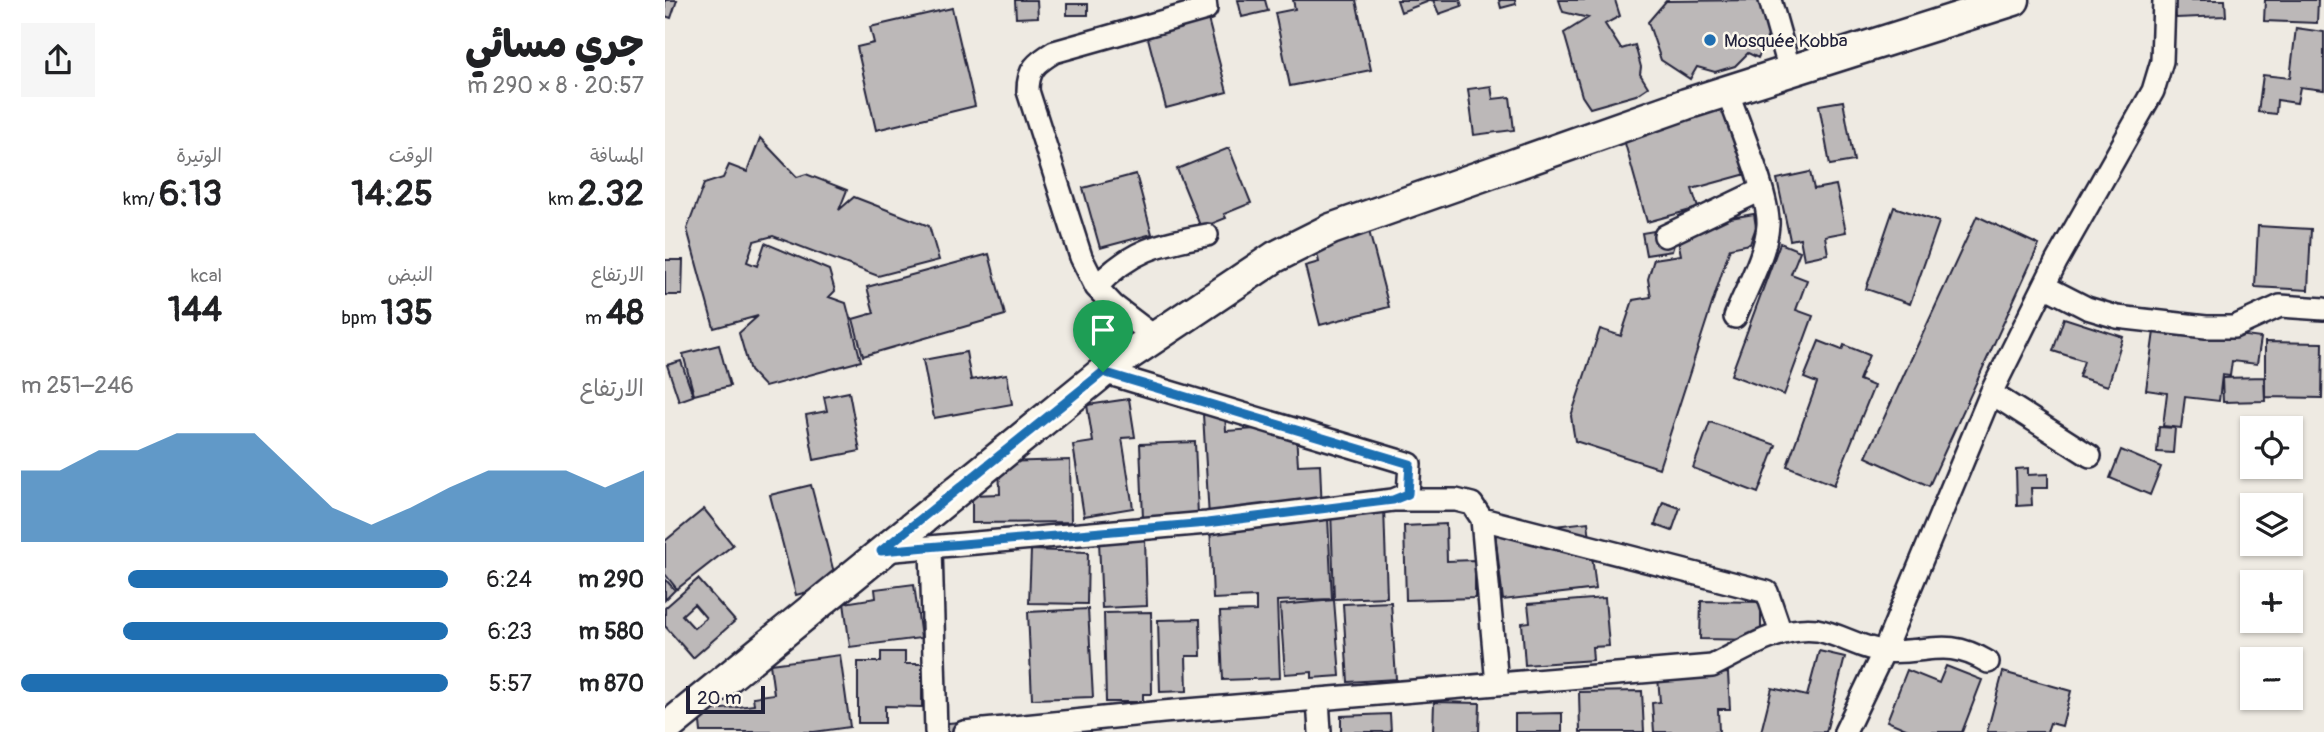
<!DOCTYPE html>
<html lang="ar">
<meta charset="utf-8">
<style>
:root{--surface:#fff;--page:#f6f6f6;--text:#202124;--muted:#757577;--accent:#1f6fb2}
body{margin:0;font-family:Pangolin,"Playpen Sans Arabic",sans-serif;background:var(--page);color:var(--text);direction:rtl;height:100vh;display:flex;flex-direction:column;font-size:26px;white-space:nowrap}
*{box-sizing:border-box;margin:0}
p{font-size:23px;color:var(--muted)}
.icon{flex:none;width:38px;height:38px;fill:none;stroke:currentColor;stroke-width:2;stroke-linecap:round;stroke-linejoin:round}
.map{position:relative;flex:1;overflow:hidden;direction:ltr}
.sheet{display:flex;flex-direction:column;background:var(--surface);width:665px}
.sheet>*{flex:none}
.tools{position:absolute;left:1575px;top:416px;display:grid;gap:14px}
.tools a{display:grid;place-items:center;width:63px;height:63px;border-radius:0px;background:var(--surface);box-shadow:0 2px 5px #0004;font-size:35px}
.scale{position:absolute;left:21px;bottom:18px;width:79px;box-sizing:border-box;padding-left:7px;border:4px solid #22223b;border-top:0;font-size:19px;line-height:24px;white-space:nowrap;color:#22223b;-webkit-text-stroke:5px #fbf7ec;paint-order:stroke}
.pin{position:absolute;display:grid;place-items:center;width:60px;height:60px;color:#fff;margin:-72px -30px;border-radius:50% 50% 50% 0;rotate:-45deg;box-shadow:0 0 7px #0007}
.pin .icon{rotate:45deg}
.round{display:grid;place-items:center;flex:none;width:74px;height:74px;border-radius:0px;background:var(--page)}
.head{display:flex;align-items:center;justify-content:space-between;height:119px;padding:0 21px}
h1{font-size:38px;font-weight:800;line-height:52px}
.stats{display:grid;grid-template-columns:repeat(3,1fr);gap:10px;height:119px;padding:7px 21px}
.stats div{display:grid;align-content:center}
.stats b{font-size:35px;font-weight:800}
.stats small{font-size:19px;font-weight:400}
.stats p{font-size:19px}
.chart{height:196px;padding:14px 21px}
.chart p{display:flex;justify-content:space-between}
.chart svg{width:100%;height:126px;margin-top:7px;fill:var(--accent);opacity:.7}
ul{padding:0 21px;list-style:none;font-size:23px}
li{display:grid;grid-template-columns:112px 84px 1fr;align-items:center;height:52px}
li i{height:18px;border-radius:9px;background:var(--accent)}
main{display:flex;flex:1;min-height:0}
.map>svg:first-child{display:block}
</style>
<main>
<div class="map">
<svg width="1659" height="732" viewBox="0 0 1659 732">
<rect width="100%" height="100%" fill="#eeeae2"/>
<filter id="ink" filterUnits="userSpaceOnUse"><feTurbulence type="fractalNoise" baseFrequency=".0143" numOctaves="2"/><feDisplacementMap in="SourceGraphic" scale="14" xChannelSelector="R" yChannelSelector="G"/><feConvolveMatrix kernelMatrix="1 2 1 2 8 2 1 2 1" color-interpolation-filters="sRGB"/></filter>
<g filter="url(#ink)">
<!-- building -->
<path fill="#bcb8b8" stroke="#22223b" stroke-width="2" fill-rule="evenodd" d="M 0,0 L 12,0 L 6,18 L 0,16 Z
M 350,0 L 372,0 L 373,17 L 351,18 Z
M 573,0 L 600,0 L 603,11 L 577,17 Z
M 628,0 L 691,0 L 706,70 L 625,86 L 610,13 L 630,9 Z
M 732,0 L 767,0 L 736,12 Z
M 768,0 L 795,0 L 797,6 L 774,14 Z
M 834,0 L 850,0 L 851,4 L 836,8 Z
M 894,0 L 950,0 L 955,16 L 940,24 L 956,49 L 970,45 L 976,67 L 975,74 L 983,87 L 971,95 L 925,108 L 917,96 L 899,33 L 923,18 L 898,12 Z
M 1095,0 L 1107,27 L 1093,58 L 1083,53 L 1070,66 L 1050,72 L 1032,67 L 1025,79 L 996,60 L 983,22 L 1001,1 Z
M 1510,0 L 1560,0 L 1561,16 L 1511,18 Z
M 1600,0 L 1653,0 L 1652,23 L 1599,21 Z
M 402,4 L 423,4 L 423,15 L 402,15 Z
M 287,8 L 310,106 L 211,130 L 192,47 L 209,43 L 205,27 Z
M 543,19 L 562,92 L 501,108 L 482,34 Z
M 1631,28 L 1659,32 L 1659,90 L 1635,87 L 1632,103 L 1612,100 L 1611,114 L 1593,112 L 1598,75 L 1625,78 Z
M 826,86 L 828,99 L 845,97 L 849,130 L 809,135 L 803,89 Z
M 1057,100 L 1085,173 L 1027,189 L 1033,208 L 982,222 L 956,129 Z
M 1178,101 L 1189,161 L 1165,165 L 1154,105 Z
M 95,138 L 132,177 L 141,174 L 182,190 L 174,210 L 189,197 L 264,226 L 274,260 L 213,276 L 108,236 L 89,241 L 82,262 L 92,266 L 100,243 L 164,270 L 170,291 L 164,297 L 181,303 L 196,361 L 100,387 L 85,371 L 74,333 L 93,316 L 49,328 L 22,229 L 39,184 L 58,178 L 64,165 L 82,172 Z
M 564,148 L 586,203 L 559,214 L 561,218 L 536,228 L 512,169 Z
M 1145,172 L 1149,189 L 1171,185 L 1181,232 L 1160,236 L 1163,254 L 1139,259 L 1135,238 L 1125,240 L 1112,179 Z
M 471,174 L 487,234 L 435,248 L 418,188 Z
M 1229,207 L 1274,222 L 1245,304 L 1201,289 Z
M 1089,214 L 1091,227 L 1085,244 L 1065,248 L 994,468 L 910,441 L 906,416 L 935,329 L 956,336 L 968,300 L 986,297 L 983,279 L 989,259 L 1016,255 L 1012,235 L 1007,251 L 981,255 L 977,233 Z
M 1312,216 L 1374,245 L 1264,486 L 1201,457 Z
M 1593,226 L 1646,229 L 1643,290 L 1590,287 Z
M 704,231 L 724,307 L 655,325 L 640,266 L 654,262 L 650,245 Z
M 1115,243 L 1135,251 L 1126,274 L 1142,280 L 1131,310 L 1148,316 L 1119,395 L 1066,375 Z
M 324,254 L 340,315 L 198,356 L 188,319 L 209,313 L 202,287 Z
M 0,260 L 18,260 L 17,295 L 0,295 Z
M 1399,318 L 1458,337 L 1443,386 L 1414,377 L 1419,361 L 1388,351 Z
M 1490,324 L 1596,338 L 1592,364 L 1567,361 L 1565,376 L 1557,375 L 1554,401 L 1520,397 L 1516,428 L 1498,426 L 1502,393 L 1481,390 Z
M 1154,341 L 1177,350 L 1179,345 L 1204,355 L 1194,380 L 1209,386 L 1169,485 L 1122,466 L 1152,383 L 1139,378 Z
M 1600,342 L 1658,343 L 1657,398 L 1600,397 Z
M 54,345 L 65,386 L 29,395 L 18,354 Z
M 301,352 L 306,380 L 342,374 L 347,404 L 269,418 L 258,360 Z
M 16,361 L 28,396 L 14,401 L 2,365 Z
M 1599,377 L 1600,401 L 1558,402 L 1557,378 Z
M 184,392 L 195,451 L 149,460 L 141,415 L 162,411 L 159,397 Z
M 464,399 L 470,437 L 457,438 L 468,508 L 419,516 L 408,445 L 428,442 L 422,405 Z
M 560,413 L 561,431 L 590,429 L 590,419 L 630,417 L 633,465 L 655,464 L 657,513 L 544,518 L 538,414 Z
M 1045,422 L 1111,445 L 1093,493 L 1028,468 Z
M 1494,427 L 1510,428 L 1508,453 L 1492,452 Z
M 530,442 L 533,516 L 478,518 L 475,444 Z
M 1456,450 L 1496,467 L 1485,495 L 1445,478 Z
M 405,460 L 406,522 L 307,523 L 307,495 L 335,494 L 334,462 Z
M 1363,468 L 1363,475 L 1383,474 L 1383,488 L 1366,488 L 1367,505 L 1352,506 L 1351,469 Z
M 146,485 L 172,584 L 131,595 L 105,495 Z
M 998,502 L 1015,508 L 1007,531 L 990,525 Z
M 719,507 L 722,597 L 669,599 L 666,509 Z
M 39,509 L 68,545 L 12,589 L 0,574 L 0,541 Z
M 663,518 L 667,599 L 612,601 L 615,678 L 558,680 L 555,612 L 591,611 L 591,597 L 548,599 L 545,522 Z
M 923,522 L 931,589 L 838,600 L 830,533 Z
M 781,524 L 782,561 L 810,560 L 810,598 L 741,600 L 739,526 Z
M 480,539 L 482,606 L 437,608 L 434,541 Z
M 366,550 L 423,552 L 422,604 L 364,603 Z
M 0,579 L 10,590 L 0,600 Z
M 33,579 L 70,621 L 28,658 L 0,626 L 0,608 ZM 29,604 L 41,618 L 29,628 L 17,615 Z
M 249,584 L 256,638 L 185,647 L 179,603 L 211,598 L 210,589 Z
M 940,598 L 944,646 L 927,647 L 928,660 L 860,665 L 857,623 L 865,622 L 863,604 Z
M 669,600 L 675,676 L 647,678 L 647,672 L 620,674 L 615,605 Z
M 1036,601 L 1096,602 L 1096,640 L 1035,639 Z
M 726,602 L 731,679 L 683,682 L 678,604 Z
M 423,609 L 428,697 L 367,699 L 363,612 Z
M 486,612 L 487,694 L 478,694 L 478,702 L 441,702 L 439,613 Z
M 535,619 L 536,656 L 521,656 L 522,691 L 495,692 L 493,620 Z
M 1154,651 L 1180,657 L 1161,732 L 1096,732 L 1107,688 L 1142,696 Z
M 216,652 L 240,652 L 240,664 L 257,664 L 257,707 L 220,706 L 220,723 L 193,723 L 193,662 L 216,662 Z
M 175,655 L 185,727 L 149,732 L 36,732 L 34,712 L 89,705 L 88,697 L 109,694 L 105,664 Z
M 1281,666 L 1317,680 L 1297,732 L 1248,732 L 1222,721 L 1242,670 L 1274,683 Z
M 1338,672 L 1406,691 L 1397,726 L 1385,723 L 1382,732 L 1322,732 Z
M 1063,673 L 1065,709 L 1053,709 L 1054,732 L 989,732 L 987,703 L 995,702 L 993,677 Z
M 977,691 L 979,732 L 915,732 L 914,692 Z
M 769,702 L 815,703 L 814,732 L 768,732 Z
M 897,713 L 897,732 L 850,732 L 850,714 Z
M 725,714 L 726,732 L 676,732 L 676,716 Z
M 294,722 L 295,732 L 273,732 L 272,724 Z"/>
<g fill="none" stroke-linecap="round" stroke-linejoin="round">
<!-- street casing -->
<g stroke="#22223b" stroke-width="26">
<path id="street" d="M 1105,0 L 1125,71
M 1062,90 C 1072,120 1105,198 1103,225 C 1101,255 1081,289 1070,317
M 1000,236 L 1096,190
M 1379,286 L 1422,308 L 1452,317 L 1541,327 L 1569,327 L 1615,306 L 1659,309
M 431,287 C 466,250 493,244 542,235
M 490,337 L 448,305 L 431,287 L 416,257 L 363,91 C 363,69 371,63 389,52 L 541,9 L 540,0
M 1326,393 L 1425,456
M 728,500 L 791,500 L 807,504 L 817,519 L 832,684
M 817,519 L 1102,592 L 1116,633
M 266,547 L 271,732
M 218,551 L 542,523 L 728,500 L 743,494 L 745,464 L 438,372
M 653,699 L 655,732
M 299,732 L 498,712 L 1047,666 C 1078,651 1116,625 1152,630 C 1175,634 1196,649 1219,651 C 1261,655 1280,636 1323,662
M 1180,732 L 1219,651 L 1326,393 L 1391,262 L 1488,91 L 1497,61 L 1499,0"/>
</g>
<!-- secondary casing -->
<g stroke="#22223b" stroke-width="35">
<path id="secondary" d="M 0,729 L 438,372 L 610,257 L 666,229 L 1021,104 L 1349,0"/>
</g>
<!-- street -->
<use href="#street" stroke="#fbf7ec" stroke-width="21"/>
<!-- secondary -->
<use href="#secondary" stroke="#fbf7ec" stroke-width="30"/>
</g>
</g>
<g fill="none" stroke-linecap="round" stroke-linejoin="round" filter="url(#ink)">
<!-- route casing -->
<g stroke="#fff" stroke-width="14">
<path id="route" d="M 438,372 L 745,464 L 743,494 L 728,500 L 542,523 L 216,551 Z"/>
</g>
<!-- route -->
<use href="#route" stroke="#1f6fb2" stroke-width="9"/>
</g>
<!-- markers -->
<circle fill="#1f6fb2" stroke="#fbf7ec" stroke-width="2.5" cx="1045" cy="40" r="7"/>
<g text-anchor="middle" stroke-width="5" stroke-linejoin="round" paint-order="stroke">
<!-- poi labels -->
<g font-size="19" fill="#22223b" stroke="#fbf7ec" text-anchor="start">
<text x="1059" y="47">Mosquée Kobba</text>
</g>
</g>
</svg>
<div class="tools">
<a><svg class="icon" aria-label="locate" viewBox="0 0 24 24"><circle cx="12" cy="12" r="6"/><path d="M12 2v4M12 18v4M2 12h4M18 12h4"/></svg></a>
<a><svg class="icon" aria-label="layers" viewBox="0 0 24 24"><path d="M12 4l9 5-9 5-9-5zM3 14l9 5 9-5"/></svg></a>
<a>+</a>
<a>−</a>
</div>
<div class="scale">20 m</div>
<div class="pin" style="left:438px;top:372px;background:#1e9e55"><svg class="icon" aria-label="arrive" viewBox="0 0 24 24"><path d="M6 21V4h12l-3 4 3 4H6"/></svg></div>
</div>
<section class="sheet">
<div class="head"><div><h1>جري مسائي</h1><p>20:57 · 8 × 290 m</p></div><a class="round"><svg class="icon" aria-label="share" viewBox="0 0 24 24"><path d="M12 15V3M7 8l5-5 5 5M5 13v7h14v-7"/></svg></a></div>
<div class="stats">
<div><p>المسافة</p><b>2.32<small> km</small></b></div>
<div><p>الوقت</p><b>14:25</b></div>
<div><p>الوتيرة</p><b>6:13<small> /km</small></b></div>
</div>
<div class="stats">
<div><p>الارتفاع</p><b>48<small> m</small></b></div>
<div><p>النبض</p><b>135<small> bpm</small></b></div>
<div><p>kcal</p><b>144</b></div>
</div>
<div class="chart"><p><span>الارتفاع</span>246–251 m</p>
<svg viewBox="0 0 160 44" preserveAspectRatio="none"><path d="M0 44V19L10 19L20 12L30 12L40 6L50 6L60 6L70 19L80 32L90 38L100 32L110 25L120 19L130 19L140 19L150 25L160 19V44z"/></svg>
</div>
<ul>
<li><b>290 m</b>6:24<i style="width:75%"></i></li>
<li><b>580 m</b>6:23<i style="width:76%"></i></li>
<li><b>870 m</b>5:57<i style="width:100%"></i></li>
</ul>
</section>
</main>
